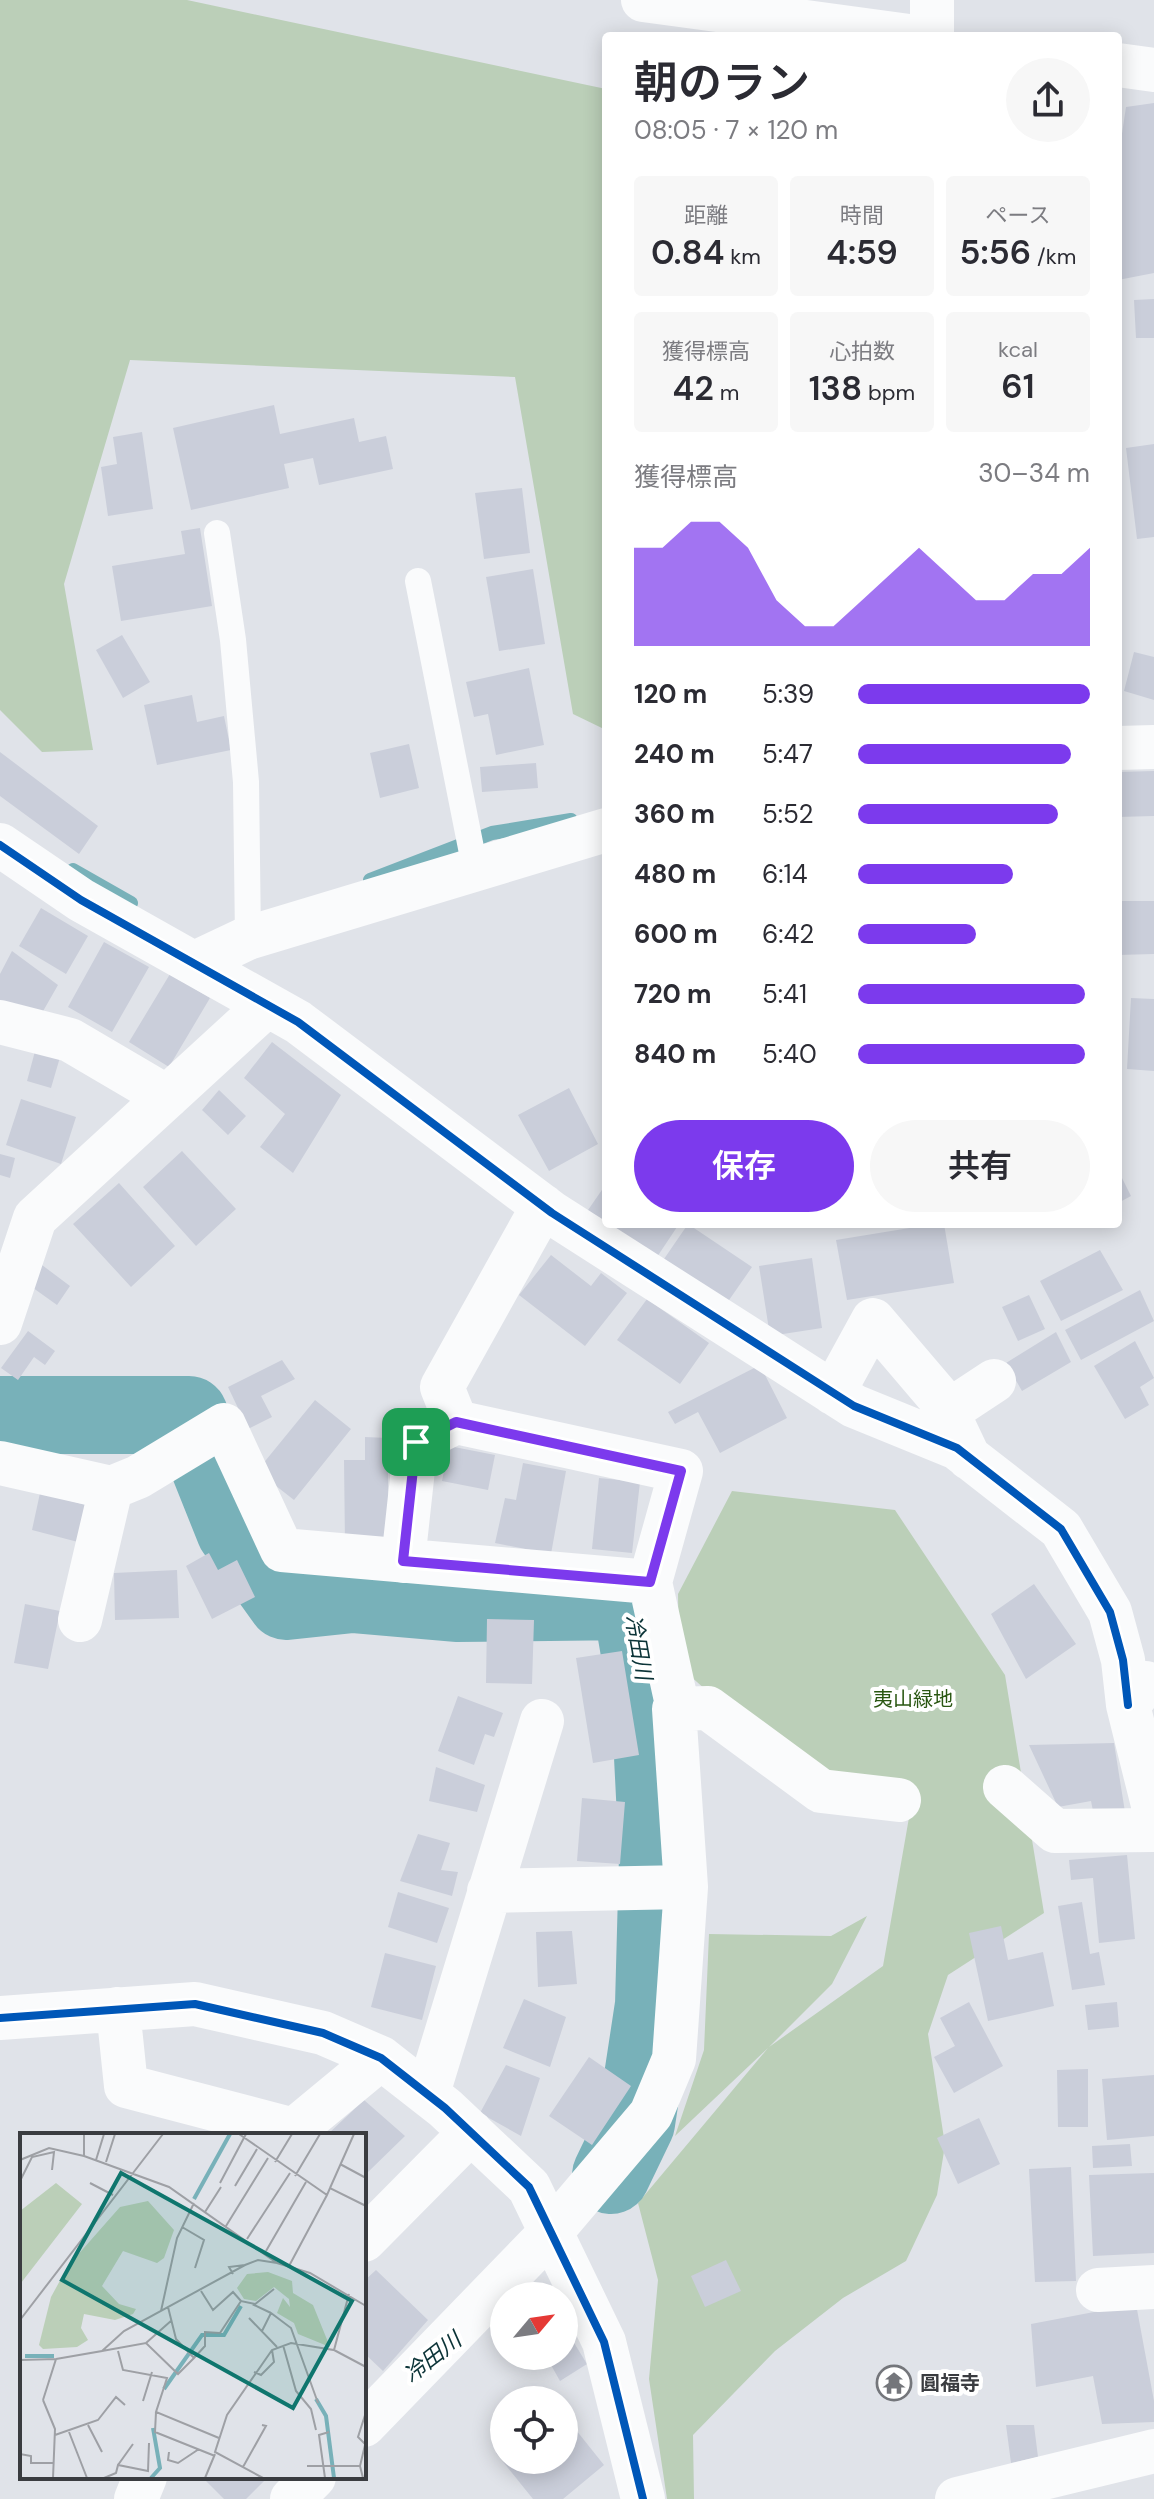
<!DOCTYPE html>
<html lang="ja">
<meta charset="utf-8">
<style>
:root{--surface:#fff;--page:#f7f7f7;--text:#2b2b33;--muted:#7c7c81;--accent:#7c3aed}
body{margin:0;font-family:"DM Sans","Noto Sans JP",sans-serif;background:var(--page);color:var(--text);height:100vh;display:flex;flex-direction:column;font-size:30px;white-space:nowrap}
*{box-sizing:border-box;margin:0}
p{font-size:26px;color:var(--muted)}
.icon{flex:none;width:44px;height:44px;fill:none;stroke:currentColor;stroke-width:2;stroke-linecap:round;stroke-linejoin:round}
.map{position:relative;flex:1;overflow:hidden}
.drawer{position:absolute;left:602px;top:32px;width:520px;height:1196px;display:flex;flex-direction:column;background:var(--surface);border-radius:8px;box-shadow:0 4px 20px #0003}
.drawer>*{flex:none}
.needle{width:52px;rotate:61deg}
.controls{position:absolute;left:490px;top:2282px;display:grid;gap:16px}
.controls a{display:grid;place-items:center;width:88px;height:88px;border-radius:50%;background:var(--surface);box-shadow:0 4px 20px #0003;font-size:40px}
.pin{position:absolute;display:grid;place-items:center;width:68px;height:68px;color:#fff;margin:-34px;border-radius:16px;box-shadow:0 4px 12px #0006}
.round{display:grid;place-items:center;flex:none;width:84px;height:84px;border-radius:42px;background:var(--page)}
.overview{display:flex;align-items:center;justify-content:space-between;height:136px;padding:0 32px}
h1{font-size:44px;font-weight:600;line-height:60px}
.stats{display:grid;grid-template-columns:repeat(3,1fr);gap:12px;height:136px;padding:8px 32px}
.stats div{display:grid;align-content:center;border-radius:8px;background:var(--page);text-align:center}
.stats b{font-size:34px;font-weight:600}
.stats small{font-size:22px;font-weight:400}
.stats p{font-size:22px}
.chart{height:224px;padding:16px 32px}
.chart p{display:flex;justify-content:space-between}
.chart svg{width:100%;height:144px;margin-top:8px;fill:var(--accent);opacity:.7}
.cta{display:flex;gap:16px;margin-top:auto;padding:16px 32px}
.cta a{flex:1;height:92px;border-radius:48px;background:var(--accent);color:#fff;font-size:32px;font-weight:600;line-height:92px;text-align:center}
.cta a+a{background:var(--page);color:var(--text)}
ul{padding:0 32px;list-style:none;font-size:26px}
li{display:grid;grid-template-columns:128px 96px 1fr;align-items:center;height:60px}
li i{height:20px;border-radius:10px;background:var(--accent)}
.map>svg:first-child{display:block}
</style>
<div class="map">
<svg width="1154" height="2499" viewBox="0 0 1154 2499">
<rect width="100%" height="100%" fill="#e0e3e9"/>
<!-- green -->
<path fill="#bbcfb8" d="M 0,0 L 187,0 L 606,89 L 606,730 L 573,714 L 515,377 L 130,360 L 64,584 L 93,750 L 42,752 L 0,710 Z
M 732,1491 L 895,1510 L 1005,1675 L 1044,1913 L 948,1975 L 928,2034 L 945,2145 L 937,2195 L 906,2261 L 843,2298 L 775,2351 L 693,2435 L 694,2499 L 667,2499 L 649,2379 L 658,2280 L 638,2203 L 768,2048 L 675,2136 L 704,2050 L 709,1934 L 831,1936 L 867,1916 L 832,1984 L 769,2047 L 883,1966 L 914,1789 L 824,1777 L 715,1698 L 679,1666 L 678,1594 Z"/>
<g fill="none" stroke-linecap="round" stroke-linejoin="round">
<!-- stream -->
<path stroke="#78b1b9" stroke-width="14" d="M 73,870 L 131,903
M 370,880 L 492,833 L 571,820"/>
<!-- river -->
<path stroke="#78b1b9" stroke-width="78" d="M 0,1415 L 189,1415 L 235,1530 L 286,1601 L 352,1594 L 456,1603 L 631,1601 L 651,1717 L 658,1856 L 654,2005 L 636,2123 L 611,2175"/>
</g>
<!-- building -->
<path fill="#caceda" d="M 1154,103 L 1154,273 L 1118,280 L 1118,160 L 1126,107 Z
M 1154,299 L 1154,338 L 1136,338 L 1134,300 Z
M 274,405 L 280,434 L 354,418 L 359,442 L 386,436 L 393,469 L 319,485 L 313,458 L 284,464 L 289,488 L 191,510 L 173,428 Z
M 142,432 L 153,509 L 108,516 L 101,467 L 117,464 L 113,437 Z
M 1154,444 L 1154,537 L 1137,539 L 1126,448 Z
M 522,488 L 530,553 L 484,559 L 475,493 Z
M 200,528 L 212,606 L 121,621 L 112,566 L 185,554 L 181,531 Z
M 533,569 L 545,644 L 499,651 L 486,577 Z
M 122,635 L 150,682 L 123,698 L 96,650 Z
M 1134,652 L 1154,657 L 1154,700 L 1124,691 Z
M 529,668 L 544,745 L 496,755 L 488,714 L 474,717 L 466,682 Z
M 192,695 L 197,722 L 224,716 L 231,750 L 157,765 L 144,705 Z
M 409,744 L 419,788 L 380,798 L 370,753 Z
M 0,752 L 98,826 L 79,854 L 0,796 Z
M 536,763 L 538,788 L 482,792 L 480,767 Z
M 1154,771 L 1154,816 L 1118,817 L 1118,772 Z
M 1118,901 L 1154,901 L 1154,954 L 1118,955 Z
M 41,908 L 88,936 L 66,974 L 19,946 Z
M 104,942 L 149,967 L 112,1032 L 68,1007 Z
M 12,951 L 58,985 L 38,1020 L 0,1000 L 0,974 Z
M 170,974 L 210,998 L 169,1067 L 129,1042 Z
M 1131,998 L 1154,999 L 1154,1071 L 1127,1069 Z
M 38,1040 L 63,1047 L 51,1088 L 27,1081 Z
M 272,1042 L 341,1095 L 293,1173 L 260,1147 L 285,1114 L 244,1078 Z
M 569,1088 L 598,1144 L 549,1171 L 518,1115 Z
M 219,1090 L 246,1116 L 228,1135 L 202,1110 Z
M 21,1099 L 76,1117 L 61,1164 L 6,1145 Z
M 182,1151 L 236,1209 L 196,1246 L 143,1187 Z
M 0,1154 L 15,1158 L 10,1178 L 0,1175 Z
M 1118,1170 L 1131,1196 L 1118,1203 Z
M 119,1183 L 175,1246 L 131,1287 L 73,1224 Z
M 606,1184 L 606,1224 L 679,1224 L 655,1260 L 586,1213 Z
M 688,1224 L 752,1267 L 727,1303 L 664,1259 Z
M 934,1224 L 944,1224 L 954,1283 L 847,1300 L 836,1240 Z
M 1100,1250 L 1123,1290 L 1061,1321 L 1040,1281 Z
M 551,1255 L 591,1286 L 601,1273 L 627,1293 L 585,1346 L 519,1295 Z
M 812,1258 L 822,1328 L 770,1336 L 759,1266 Z
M 42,1265 L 70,1286 L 57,1305 L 29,1285 Z
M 1140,1290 L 1154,1321 L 1081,1360 L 1065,1330 Z
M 1029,1295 L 1045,1329 L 1018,1341 L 1002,1307 Z
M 647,1299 L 709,1343 L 680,1384 L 617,1340 Z
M 28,1331 L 55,1351 L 45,1365 L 34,1357 L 18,1380 L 1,1368 Z
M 1056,1332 L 1071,1362 L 1022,1391 L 1006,1363 Z
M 1135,1341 L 1154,1378 L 1140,1387 L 1149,1405 L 1125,1419 L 1094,1366 Z
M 282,1360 L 295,1379 L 261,1396 L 272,1417 L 248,1429 L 228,1387 Z
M 760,1365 L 787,1418 L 720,1453 L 698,1412 L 675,1424 L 668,1412 Z
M 315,1400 L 351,1429 L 294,1500 L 257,1471 Z
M 365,1437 L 388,1438 L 388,1544 L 345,1544 L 344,1460 L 365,1460 Z
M 449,1446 L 495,1455 L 488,1490 L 442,1481 Z
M 523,1463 L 566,1471 L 551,1554 L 495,1543 L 505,1498 L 516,1500 Z
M 599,1478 L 640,1482 L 632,1553 L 592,1549 Z
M 40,1493 L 86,1505 L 78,1542 L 32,1530 Z
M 209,1553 L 218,1570 L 237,1560 L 255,1597 L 212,1619 L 186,1566 Z
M 177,1570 L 179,1618 L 115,1620 L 114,1573 Z
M 1034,1584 L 1076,1644 L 1026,1679 L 991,1614 Z
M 25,1604 L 60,1611 L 48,1669 L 14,1663 Z
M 487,1619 L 534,1620 L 532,1684 L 486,1683 Z
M 622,1651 L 639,1755 L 593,1763 L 576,1658 Z
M 458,1696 L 503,1713 L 494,1737 L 485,1734 L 474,1765 L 438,1751 Z
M 1114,1743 L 1125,1812 L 1094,1816 L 1091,1801 L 1058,1807 L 1029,1745 Z
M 436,1767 L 485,1785 L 477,1812 L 429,1801 Z
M 582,1798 L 625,1802 L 620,1864 L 577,1861 Z
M 418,1834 L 450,1843 L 441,1870 L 458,1872 L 452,1896 L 400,1881 Z
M 1127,1855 L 1135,1939 L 1099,1943 L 1093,1878 L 1071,1880 L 1069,1860 Z
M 398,1892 L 449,1908 L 437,1943 L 388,1927 Z
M 1082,1902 L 1090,1954 L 1099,1952 L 1105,1985 L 1072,1990 L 1058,1906 Z
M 1001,1926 L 1008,1960 L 1043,1952 L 1054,2006 L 988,2021 L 969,1933 Z
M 572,1931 L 577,1984 L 538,1987 L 536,1932 Z
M 385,1953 L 436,1966 L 422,2020 L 371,2007 Z
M 524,1999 L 566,2017 L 550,2067 L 503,2048 Z
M 969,2002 L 1003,2066 L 954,2093 L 934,2057 L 955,2046 L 940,2018 Z
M 1117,2002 L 1119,2027 L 1088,2030 L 1085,2005 Z
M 589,2057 L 631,2086 L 592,2145 L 549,2116 Z
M 506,2065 L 540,2078 L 521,2136 L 480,2113 Z
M 1088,2069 L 1088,2127 L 1058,2127 L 1057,2070 Z
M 1154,2075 L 1154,2136 L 1107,2140 L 1102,2079 Z
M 364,2100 L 405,2136 L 366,2174 L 364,2135 L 327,2135 Z
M 979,2118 L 1000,2164 L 958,2184 L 937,2138 Z
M 1130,2144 L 1132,2166 L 1093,2168 L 1092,2146 Z
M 1071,2167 L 1076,2281 L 1035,2282 L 1029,2169 Z
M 1154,2173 L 1154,2253 L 1093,2256 L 1089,2175 Z
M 726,2260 L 741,2291 L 705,2307 L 691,2276 Z
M 376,2270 L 428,2320 L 383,2371 L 364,2353 L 364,2281 Z
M 1136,2304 L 1154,2401 L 1154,2422 L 1102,2424 L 1093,2376 L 1036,2387 L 1031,2324 Z
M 568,2333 L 587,2364 L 560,2381 L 546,2356 L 564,2356 L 564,2335 Z
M 564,2415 L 604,2465 L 563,2499 L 533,2499 L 496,2453 L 504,2446 L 504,2460 L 564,2460 Z
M 1006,2425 L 1034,2425 L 1038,2457 L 1011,2463 Z
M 202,2477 L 268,2477 L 246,2499 L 224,2499 Z"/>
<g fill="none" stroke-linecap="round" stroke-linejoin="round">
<!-- lane -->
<path stroke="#fafbfc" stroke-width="26" d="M 217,533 L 233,640 L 246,782 L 248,938
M 418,581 L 475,868"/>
<!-- street -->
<path stroke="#fafbfc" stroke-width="44" d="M 932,0 L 932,36
M 1118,748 L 1154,747
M 0,845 L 81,900 L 298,1022 L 552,1213 L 854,1406 L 957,1448 L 1061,1529 L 1110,1612 L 1123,1660 L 1128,1705
M 195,963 L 248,938 L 606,830
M 0,1022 L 70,1040 L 167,1097
M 543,1206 L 442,1387 L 456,1422 L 681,1471 L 650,1582
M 0,1323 L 35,1218 L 266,1006
M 833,1393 L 873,1320 L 942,1401 L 969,1458
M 947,1412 L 994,1381
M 0,1463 L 111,1488 L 138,1477 L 224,1425 L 282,1550 L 650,1582 L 678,1709
M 403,1561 L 416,1442 L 456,1422
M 80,1620 L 111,1488
M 1146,1683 L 1128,1705 L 1154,1809
M 1005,1787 L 1055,1831 L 1154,1830
M 686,1887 L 674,1709 L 708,1708 L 821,1791 L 899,1800
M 118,2009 L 126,2086 L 294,2130 L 381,2058
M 0,2018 L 195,2004 L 323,2033 L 381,2058 L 445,2108 L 529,2187 L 604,2342 L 643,2499
M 428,2093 L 542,1721
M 364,2240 L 471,2132
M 1098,2290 L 1154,2287
M 364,2425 L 551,2232 L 651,2114 L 674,2059 L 686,1887 L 489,1891
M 136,2499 L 145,2477
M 292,2499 L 314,2477
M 957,2499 L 1154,2451"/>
<!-- highway -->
<path stroke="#fafbfc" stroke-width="44" d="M 643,0 L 909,36
M 1118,65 L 1154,70"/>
<!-- cycleway casing -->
<g stroke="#fff" stroke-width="13">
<path id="cycleway" d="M 0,845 L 81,900 L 298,1022 L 552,1213 L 854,1406 L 957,1448 L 1061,1529 L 1110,1612 L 1123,1660 L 1128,1705
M 0,2018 L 195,2004 L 323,2033 L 381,2058 L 445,2108 L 529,2187 L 604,2342 L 643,2499"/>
</g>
<!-- cycleway -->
<use href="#cycleway" stroke="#0057b8" stroke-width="8"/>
</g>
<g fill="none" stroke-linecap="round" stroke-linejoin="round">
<!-- route casing -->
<g stroke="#fff" stroke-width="16">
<path id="route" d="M 456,1422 L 681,1471 L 650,1582 L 403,1561 L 416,1442 Z"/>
</g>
<!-- route -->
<use href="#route" stroke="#7c3aed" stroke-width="10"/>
</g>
<!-- icons -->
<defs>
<g id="temple-ring" transform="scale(1.8)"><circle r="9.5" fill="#fff" stroke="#74767b" stroke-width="1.5"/><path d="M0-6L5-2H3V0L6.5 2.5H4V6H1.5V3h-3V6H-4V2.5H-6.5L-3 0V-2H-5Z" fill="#74767b"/></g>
</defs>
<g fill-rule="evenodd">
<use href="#temple-ring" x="894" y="2383"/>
</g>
<g text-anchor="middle" stroke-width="8" stroke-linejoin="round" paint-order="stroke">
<!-- park labels -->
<g font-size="20" fill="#2a5712" stroke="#fff">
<text x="913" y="1706">夷山緑地</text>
</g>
<!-- poi labels -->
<g font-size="20" font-weight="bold" fill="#3a3c40" stroke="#fff" text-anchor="start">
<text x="920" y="2390">圓福寺</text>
</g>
<!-- water labels -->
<g font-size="22" font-style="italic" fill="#0b3337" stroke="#fff">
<text transform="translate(639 1647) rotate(80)" y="8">冷田川</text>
<text transform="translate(432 2357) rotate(-38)" y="8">冷田川</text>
</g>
</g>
<!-- overview -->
<g transform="translate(20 2133)">
<rect width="346" height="346" fill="#e0e3e9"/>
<path d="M 36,50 L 62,71 L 1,150 L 0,167 L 0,78 ZM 128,68 L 154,97 L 144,125 L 137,130 L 103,118 L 82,153 L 99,171 L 116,176 L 113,181 L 95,187 L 64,181 L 61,195 L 68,207 L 57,214 L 23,216 L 19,212 L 31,164 L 48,133 L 100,74 ZM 248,139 L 272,148 L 273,160 L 293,172 L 310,214 L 278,201 L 274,190 L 257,180 L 263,165 L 270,174 L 269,166 L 254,154 L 236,168 L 224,166 L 217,155 L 227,141 Z" fill="#bbcfb8"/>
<path fill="none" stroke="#78b1b9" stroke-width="4" d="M 174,66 L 210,1M 5,223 L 34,223M 144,256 L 182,202 L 204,202 L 221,173M 296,266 L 306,283 L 314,345M 131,345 L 140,335 L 133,295"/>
<path fill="none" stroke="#9ea0a5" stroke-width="2" d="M 64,1 L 64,23 L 149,54 L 257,130 L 290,140 L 346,173M 219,1 L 307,62 L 310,55 L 346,73M 0,27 L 29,15 L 64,23M 76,27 L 84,1M 86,29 L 95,1M 255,29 L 272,1M 320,31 L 346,45M 275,43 L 300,1M 0,48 L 12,24 L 34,19 L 32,37M 70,50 L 93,62M 200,50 L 226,1M 215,53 L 237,16M 310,55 L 334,1M 185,79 L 201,54M 206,93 L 248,25M 162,94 L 184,107 L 175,135M 227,106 L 270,40M 246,118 L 286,49M 269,133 L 307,62M 213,141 L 209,134 L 225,132M 181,158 L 193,177 L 213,159 L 221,168M 148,174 L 156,206 L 174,225 L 185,213 L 185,199 L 200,200 L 221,168 L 235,171M 141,178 L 157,105 L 174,70M 251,180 L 234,172 L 254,156M 229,185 L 257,214M 0,187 L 143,1M 242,198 L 251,180 L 271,195 L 298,270M 126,210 L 152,187M 263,212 L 276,258 L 291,276 L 296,297M 314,217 L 346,234M 82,218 L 126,210 L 158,241 L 174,225M 98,218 L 103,237 L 147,245 L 136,279 L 199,305M 36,226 L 82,218 L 104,198 L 225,132 L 238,127 L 257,130M 0,227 L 36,226 L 23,267M 234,239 L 241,242 L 254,229 L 252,217M 23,267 L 35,296 L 33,345M 123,268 L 132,239M 136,279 L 135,299 L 195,323M 346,279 L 338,304 L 346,312M 68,292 L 82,319M 49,299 L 67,345M 35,302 L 78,287 L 96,264 L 105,272M 149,319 L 148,327 L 158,330 L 179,316M 0,321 L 11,323 L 11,330 L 34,330M 98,332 L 113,311M 287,333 L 340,333M 223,334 L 246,293 L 242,292M 84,345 L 96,340 L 98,332 L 128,338 L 129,310M 185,345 L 195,321M 243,345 L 195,319 L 207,282 L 252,217 L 271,210 L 314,217 L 329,161M 305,345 L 299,302 L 309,299M 343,345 L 340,333 L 345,312"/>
<path fill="#0f766e" fill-opacity="0.15" stroke="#0f766e" stroke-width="4" d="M 101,40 L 332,168 L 273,275 L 42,147 Z"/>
<rect width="346" height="346" fill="none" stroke="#3a3c40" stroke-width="4"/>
</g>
</svg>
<div class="controls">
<a><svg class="needle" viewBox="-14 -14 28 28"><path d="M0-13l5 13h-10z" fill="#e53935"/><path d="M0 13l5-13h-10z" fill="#7c7c81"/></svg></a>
<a><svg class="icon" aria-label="locate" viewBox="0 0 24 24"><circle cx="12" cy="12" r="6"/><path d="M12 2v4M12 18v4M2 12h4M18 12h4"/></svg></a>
</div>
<div class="pin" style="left:416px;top:1442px;background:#1e9e55"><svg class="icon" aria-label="arrive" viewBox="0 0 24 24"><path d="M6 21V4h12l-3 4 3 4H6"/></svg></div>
<section class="drawer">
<div class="overview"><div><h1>朝のラン</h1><p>08:05 · 7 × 120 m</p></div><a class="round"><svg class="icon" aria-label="share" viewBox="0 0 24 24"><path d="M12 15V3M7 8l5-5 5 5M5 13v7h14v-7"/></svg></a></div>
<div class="stats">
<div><p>距離</p><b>0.84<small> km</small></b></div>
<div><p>時間</p><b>4:59</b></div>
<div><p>ペース</p><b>5:56<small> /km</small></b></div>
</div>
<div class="stats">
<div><p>獲得標高</p><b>42<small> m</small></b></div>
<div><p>心拍数</p><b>138<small> bpm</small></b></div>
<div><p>kcal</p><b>61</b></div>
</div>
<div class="chart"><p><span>獲得標高</span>30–34 m</p>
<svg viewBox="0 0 160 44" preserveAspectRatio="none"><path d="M0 44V14L10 14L20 6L30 6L40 14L50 30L60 38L70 38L80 30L90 22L100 14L110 22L120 30L130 30L140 22L150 22L160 14V44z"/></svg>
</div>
<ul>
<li><b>120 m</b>5:39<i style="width:100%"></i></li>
<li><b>240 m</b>5:47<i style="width:92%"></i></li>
<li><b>360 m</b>5:52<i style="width:86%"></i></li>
<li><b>480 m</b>6:14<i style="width:67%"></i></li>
<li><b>600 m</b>6:42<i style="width:51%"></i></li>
<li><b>720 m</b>5:41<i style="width:98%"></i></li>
<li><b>840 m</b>5:40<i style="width:98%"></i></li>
</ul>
<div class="cta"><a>保存</a><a>共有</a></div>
</section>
</div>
